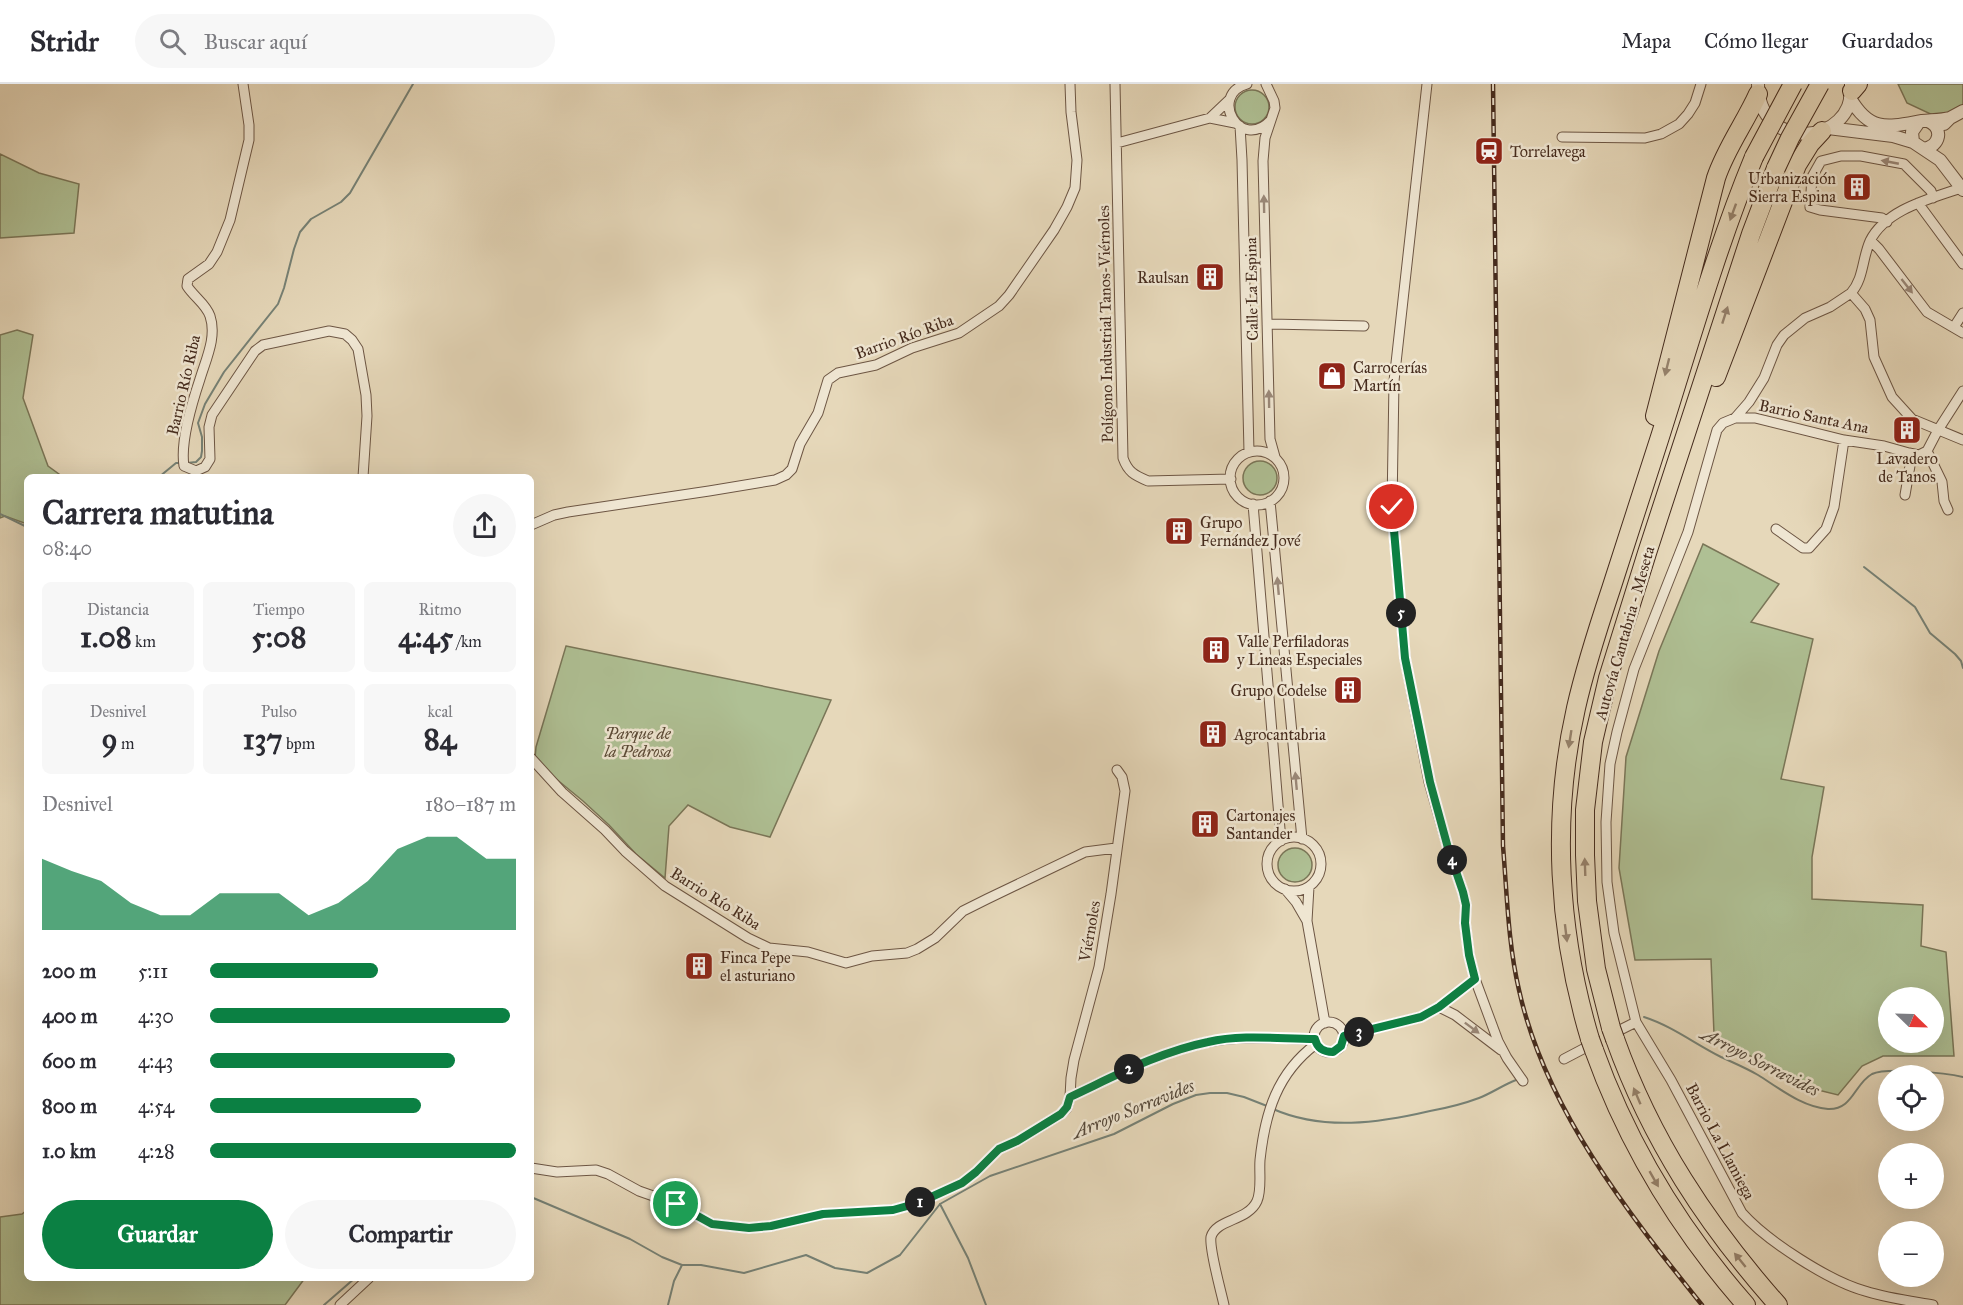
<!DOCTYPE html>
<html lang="es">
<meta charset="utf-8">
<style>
:root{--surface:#fff;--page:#f7f7f7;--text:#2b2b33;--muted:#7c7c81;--line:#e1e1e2;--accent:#0b8043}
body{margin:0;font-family:"IM FELL Great Primer",serif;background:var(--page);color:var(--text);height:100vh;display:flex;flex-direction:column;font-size:22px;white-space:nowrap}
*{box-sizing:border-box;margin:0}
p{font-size:20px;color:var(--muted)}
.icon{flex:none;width:33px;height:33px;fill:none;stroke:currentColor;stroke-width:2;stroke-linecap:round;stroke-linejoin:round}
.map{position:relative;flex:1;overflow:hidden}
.panel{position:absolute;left:24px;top:390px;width:510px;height:807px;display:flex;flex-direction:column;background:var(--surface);border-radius:9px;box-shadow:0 6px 24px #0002}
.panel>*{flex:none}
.needle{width:39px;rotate:113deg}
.controls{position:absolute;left:1878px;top:903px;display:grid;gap:12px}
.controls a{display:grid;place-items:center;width:66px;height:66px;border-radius:50%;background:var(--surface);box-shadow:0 6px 24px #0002;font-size:30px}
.pin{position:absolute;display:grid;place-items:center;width:51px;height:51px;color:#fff;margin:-26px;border:3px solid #fff;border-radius:50%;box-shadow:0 2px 6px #0007}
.km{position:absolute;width:30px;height:30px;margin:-15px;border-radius:50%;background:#222;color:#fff;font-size:16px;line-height:30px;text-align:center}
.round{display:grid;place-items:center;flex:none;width:63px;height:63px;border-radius:32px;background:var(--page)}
.head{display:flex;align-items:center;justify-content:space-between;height:102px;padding:0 18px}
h1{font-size:33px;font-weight:700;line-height:45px}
.metrics{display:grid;grid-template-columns:repeat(3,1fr);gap:9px;height:102px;padding:6px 18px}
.metrics div{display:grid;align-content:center;border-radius:9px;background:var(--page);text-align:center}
.metrics b{font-size:30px;font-weight:700}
.metrics small{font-size:16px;font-weight:400}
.metrics p{font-size:16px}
.chart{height:168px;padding:12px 18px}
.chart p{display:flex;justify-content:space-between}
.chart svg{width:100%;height:108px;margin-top:6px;fill:var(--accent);opacity:.7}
.primary-button{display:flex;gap:12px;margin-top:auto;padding:12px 18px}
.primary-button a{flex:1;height:69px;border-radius:36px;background:var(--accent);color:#fff;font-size:24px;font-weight:700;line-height:69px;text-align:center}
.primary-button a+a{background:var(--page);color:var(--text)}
ul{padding:0 18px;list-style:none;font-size:20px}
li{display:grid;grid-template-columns:96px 72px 1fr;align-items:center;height:45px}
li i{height:15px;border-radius:8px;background:var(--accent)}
header{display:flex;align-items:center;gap:36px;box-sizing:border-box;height:84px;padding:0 30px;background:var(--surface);border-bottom:2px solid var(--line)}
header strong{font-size:28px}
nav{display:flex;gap:33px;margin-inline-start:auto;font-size:21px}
.search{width:420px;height:54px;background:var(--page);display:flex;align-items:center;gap:15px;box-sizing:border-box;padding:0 21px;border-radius:33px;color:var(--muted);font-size:22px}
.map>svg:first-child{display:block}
</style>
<header>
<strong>Stridr</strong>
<div class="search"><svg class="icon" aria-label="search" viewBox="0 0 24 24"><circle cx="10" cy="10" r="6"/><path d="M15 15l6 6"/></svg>Buscar aquí</div>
<nav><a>Mapa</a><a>Cómo llegar</a><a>Guardados</a></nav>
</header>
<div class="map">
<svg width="1963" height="1221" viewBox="0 0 1963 1221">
<rect width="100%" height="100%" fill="#e6d8ba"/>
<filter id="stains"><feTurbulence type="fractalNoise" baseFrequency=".00333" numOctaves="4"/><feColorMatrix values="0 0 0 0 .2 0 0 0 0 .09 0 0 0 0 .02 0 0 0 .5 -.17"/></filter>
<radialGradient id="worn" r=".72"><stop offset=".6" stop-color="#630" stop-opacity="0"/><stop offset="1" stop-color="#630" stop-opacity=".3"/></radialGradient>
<!-- green -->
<path fill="#afc094" stroke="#7a7658" stroke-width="1.5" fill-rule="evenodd" d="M 1898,0 L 1963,0 L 1963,25 L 1939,34 L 1907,19 Z
M1235 23a17 17 0 1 1 34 0a17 17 0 1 1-34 0Z
M 0,70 L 39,89 L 79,100 L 74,149 L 0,154 Z
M 17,246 L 33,251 L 23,314 L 48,382 L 63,393 L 27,393 L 27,440 L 5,432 L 0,434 L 0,251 Z
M1243 394a17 17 0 1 1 34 0a17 17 0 1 1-34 0Z
M 1703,460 L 1779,500 L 1751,538 L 1813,555 L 1781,695 L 1824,703 L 1812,773 L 1812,815 L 1923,821 L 1921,862 L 1946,868 L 1954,972 L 1883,972 L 1862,982 L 1838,1011 L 1798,1001 L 1714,950 L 1711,875 L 1635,876 L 1619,784 L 1626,673 L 1659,567 ZM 1888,914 L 1934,914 L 1934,958 L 1888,958 Z
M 566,562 L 831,616 L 770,753 L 730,743 L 688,721 L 669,742 L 665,794 L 636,770 L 609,741 L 583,717 L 555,694 L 535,674 L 536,663 Z
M1278 781a17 17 0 1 1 34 0a17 17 0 1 1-34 0Z
M 27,1126 L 27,1194 L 305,1194 L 285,1221 L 0,1221 L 0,1133 L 22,1130 Z"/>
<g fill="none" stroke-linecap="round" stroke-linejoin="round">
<!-- stream -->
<path stroke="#768175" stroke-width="2" d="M 187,379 L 196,378 L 201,373 L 202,367 L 202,353 L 198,339 L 205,320 L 224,288 L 278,220 L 284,204 L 294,165 L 300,148 L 311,135 L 341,118 L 350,109 L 413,0
M 159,393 L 176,379 L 181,379
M 0,430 L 27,443
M 1864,483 L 1915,523 L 1930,549 L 1955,570 L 1961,577 L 1963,584
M 1644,933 C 1672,942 1695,960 1721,973 C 1734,979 1746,984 1758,991 C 1779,1004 1802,1023 1828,1025 C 1853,1026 1854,1000 1872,990 C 1886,983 1946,989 1963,993
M 1273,1025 C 1323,1047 1379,1039 1430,1027 C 1447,1024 1463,1020 1479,1014 C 1492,1009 1503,1001 1516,996
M 531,1113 L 630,1155 L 662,1173 L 682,1181 L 701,1181 L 744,1189 L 806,1171 L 835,1184 L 867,1189 L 900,1171 L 940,1120 L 990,1092 L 1114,1050 L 1173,1020 L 1196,1011 L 1210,1009 L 1227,1009 L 1244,1013 L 1267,1022
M 940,1120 L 968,1174 L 986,1221
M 324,1221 L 355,1194
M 668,1221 L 674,1197 L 682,1181"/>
<!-- minor casing -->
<g stroke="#6d5644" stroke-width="11">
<path id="minor" d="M 243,0 L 249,41 L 249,56 L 230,136 L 217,168 L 209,180 L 188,195 L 187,202 C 194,213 206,220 210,232 C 217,253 206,275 200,295 C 192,319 180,357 184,382 L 196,387 L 205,383 L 210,375 L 209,343 L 212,331 L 255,267 L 263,261 L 329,247 L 345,250 L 352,256 L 358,265 L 366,311 L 367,332 L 363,393
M 1115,0 L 1123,374 C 1128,388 1134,391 1148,397 L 1231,395
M 1247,0 C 1208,11 1240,69 1271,36
M 1266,0 L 1274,17 L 1275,24 L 1265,54 L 1263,77 L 1270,355 L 1275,373
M 1427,0 L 1394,297 L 1392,423 L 1403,553 L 1405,574 L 1429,698 L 1448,764 L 1463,808 L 1466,821 L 1465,839 L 1469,871 L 1475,895 L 1498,957 L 1507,974 L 1523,997
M 1210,34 L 1230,15
M 1240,42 L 1242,76 L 1249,368
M 1562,53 L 1645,54 L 1661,50 L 1679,40 L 1688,30 L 1695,19 L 1701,0
M 1117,59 L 1210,34 L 1235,39
M 1961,104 C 1930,115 1886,125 1870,157 C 1862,175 1864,194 1851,209 L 1865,225 L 1870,236 L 1874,273 L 1892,313 L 1912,335 L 1963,356
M 1918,119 L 1963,180
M 1887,138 L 1882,134 L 1820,126 L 1810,123 L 1812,93 L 1821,77 L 1841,72 L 1861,72 L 1904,80 L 1931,107 L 1933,114
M 1871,157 L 1879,165 L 1927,228 L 1963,249
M 1267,240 L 1364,242
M 1954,243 L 1963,229
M 1735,334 L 1749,318 L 1764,294 L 1777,261 L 1784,251 L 1805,234 L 1830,223 L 1851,209
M 1927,367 L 1942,398 L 1944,417 L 1948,426
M1230 394a27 27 0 1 1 54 0a27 27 0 1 1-54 0Z
M 1905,411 L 1912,370
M 1270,417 L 1302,755
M 1253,420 L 1281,757
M 531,441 L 554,431 L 568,428 L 709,407 L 775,396 L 786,391 L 792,385 L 800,360 L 818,329 L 828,296 L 838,289 L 876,281 L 912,264 L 959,249 L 999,222 L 1009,211 L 1054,146 L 1067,123 L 1075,104 L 1077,76 L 1071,28 L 1070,0
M 1776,445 L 1803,464 L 1809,464 L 1826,445 L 1834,423 L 1844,356
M 531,674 L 562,708 L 605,746 L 625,767 L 665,802 L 748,854 L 769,864 L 808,868 L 846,879 L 872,872 L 907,869 L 917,865 L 935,854 L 963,827 L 987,815 L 1085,768 L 1116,764
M1267 780a27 27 0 1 1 54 0a27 27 0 1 1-54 0Z
M 1309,803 L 1307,837 L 1325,939
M 1285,805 L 1296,818 L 1307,837
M 1439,923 L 1455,931 L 1501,966
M1314 953a15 15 0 1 1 30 0a15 15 0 1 1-30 0Z
M 1622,945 L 1636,938
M 1344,952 L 1421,933 L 1439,923 L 1475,895
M 1564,975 L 1583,965
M 1070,1013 C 1115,992 1159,968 1208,958 C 1242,951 1279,955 1315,955
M 531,1084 L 557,1088 L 596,1086 L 608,1090 L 639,1107 L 676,1120 L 712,1140 L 749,1144 L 771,1142 L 823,1130 L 893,1126 L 918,1119 L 962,1099 L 976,1088 L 999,1065 L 1017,1057 L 1061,1030 L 1067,1024 L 1070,1013 L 1071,994 L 1074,976 L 1099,883 L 1111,810 L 1125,707 L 1122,693 L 1117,686
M 340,1221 L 369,1194
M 1224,1221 C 1221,1207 1209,1165 1211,1153 C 1216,1135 1248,1137 1257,1117 C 1262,1106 1259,1089 1260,1076 C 1265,1029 1277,989 1316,960
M 1933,1221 C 1910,1217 1887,1214 1865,1207 C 1829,1197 1767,1157 1742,1129 L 1671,996 L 1636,938 L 1614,849 L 1607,798 L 1606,738 L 1610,680 L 1617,648 L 1634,585 L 1688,448 L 1717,346 L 1723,339 L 1735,334 L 1755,334 L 1844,356 L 1884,362 L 1909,369 L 1919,371 L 1927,367 L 1938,346 L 1963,307"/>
</g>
<!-- tertiary casing -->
<g stroke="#6d5644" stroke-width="14">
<path id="tertiary" d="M 1758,0 C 1758,70 1856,62 1851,1
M 1850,14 C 1870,49 1888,43 1922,37 C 1931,36 1941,36 1950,34
M 1919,38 L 1912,48 L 1913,58 L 1940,76 L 1963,106
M 1944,40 L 1950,34 L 1963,27
M 1828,44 L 1893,52 L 1913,58
M 1924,65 C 1940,62 1944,44 1928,37"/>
</g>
<!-- motorway casing -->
<g stroke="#452b1d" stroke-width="20">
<path id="motorway" d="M 1852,7 L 1858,0
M 1716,293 L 1797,81 L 1810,60 L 1822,47
M 1655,332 L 1716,94 C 1726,64 1745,39 1758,10
M 1611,944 L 1596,885 L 1587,817 L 1585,771 L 1585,726 L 1593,658 L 1608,594 L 1647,469 L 1751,150 L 1776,84
M 1590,955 C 1558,848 1551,734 1576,624 C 1585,584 1598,544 1611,505 C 1627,455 1643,406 1659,356 C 1689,262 1716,165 1754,73
M 1615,955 C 1651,1056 1707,1141 1778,1221
M 1594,966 C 1628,1061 1680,1146 1746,1221"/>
</g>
<!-- minor -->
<use href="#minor" stroke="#efe6d2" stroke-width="9"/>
<!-- tertiary -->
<use href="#tertiary" stroke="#efe6d2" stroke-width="12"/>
<!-- motorway -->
<use href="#motorway" stroke="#e6d8ba" stroke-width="18"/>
<!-- rail casing -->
<g stroke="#452b1d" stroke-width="4.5">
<path id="rail" d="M 1493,0 L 1503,762 C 1507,810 1508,859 1519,906 C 1545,1024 1628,1129 1702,1221"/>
</g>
<!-- rail -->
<use href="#rail" stroke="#efe6d2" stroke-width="2" stroke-dasharray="7" stroke-linecap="butt"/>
<!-- motorway-bridge casing -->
<g stroke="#452b1d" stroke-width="20" stroke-linecap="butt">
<path id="motorway-bridge" d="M 1754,73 L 1793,0
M 1776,84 L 1790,54 L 1820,0
M 1611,944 L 1615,955
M 1590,955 L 1594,966"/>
</g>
<!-- motorway-bridge -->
<use href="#motorway-bridge" stroke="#e6d8ba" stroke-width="18"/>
</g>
<!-- one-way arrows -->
<defs><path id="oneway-solid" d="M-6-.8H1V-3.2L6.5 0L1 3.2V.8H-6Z" transform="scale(1.5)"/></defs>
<g fill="#9a8878">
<use href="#oneway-solid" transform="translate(1890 78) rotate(-169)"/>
<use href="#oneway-solid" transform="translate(1264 120) rotate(-91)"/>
<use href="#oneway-solid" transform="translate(1907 202) rotate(52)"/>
<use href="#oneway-solid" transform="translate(1269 315) rotate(-91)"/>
<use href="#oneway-solid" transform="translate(1278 502) rotate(-95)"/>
<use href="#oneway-solid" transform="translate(1296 697) rotate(-95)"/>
<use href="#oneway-solid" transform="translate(1472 944) rotate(37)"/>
</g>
<g fill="#96826c">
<use href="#oneway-solid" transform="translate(1733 128) rotate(110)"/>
<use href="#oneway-solid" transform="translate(1725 231) rotate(-72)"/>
<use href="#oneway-solid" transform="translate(1667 283) rotate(104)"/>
<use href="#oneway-solid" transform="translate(1570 655) rotate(99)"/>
<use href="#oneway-solid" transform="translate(1585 783) rotate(-92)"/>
<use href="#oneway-solid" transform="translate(1566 849) rotate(83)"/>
<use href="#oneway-solid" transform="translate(1637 1012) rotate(-113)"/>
<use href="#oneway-solid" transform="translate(1654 1095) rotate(60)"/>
<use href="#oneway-solid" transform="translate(1740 1176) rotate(-129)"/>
</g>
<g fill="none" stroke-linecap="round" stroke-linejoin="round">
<!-- route casing -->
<g stroke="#fff" stroke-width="12">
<path id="route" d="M 676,1120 L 712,1140 L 749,1144 L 771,1142 L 823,1130 L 893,1126 L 918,1119 L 962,1099 L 976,1088 L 999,1065 L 1017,1057 L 1061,1030 L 1067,1023 L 1070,1013 C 1115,992 1159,968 1208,958 C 1242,950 1280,955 1315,955 C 1317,964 1323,968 1333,968 L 1341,962 L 1344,952 L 1421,933 L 1439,923 L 1475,895 L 1469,871 L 1465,839 L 1466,821 L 1463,808 L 1448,764 L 1430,698 L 1405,574 L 1392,423"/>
</g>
<!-- route -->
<use href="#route" stroke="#0b8043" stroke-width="8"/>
</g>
<!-- icons -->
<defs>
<g id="station-square" transform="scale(1.5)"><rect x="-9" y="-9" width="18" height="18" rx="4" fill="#8f2418" stroke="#efe6d2"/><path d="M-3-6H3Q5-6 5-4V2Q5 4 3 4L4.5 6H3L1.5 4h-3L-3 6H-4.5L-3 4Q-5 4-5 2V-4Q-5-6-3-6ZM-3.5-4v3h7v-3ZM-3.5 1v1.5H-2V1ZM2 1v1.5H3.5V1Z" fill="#fff"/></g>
<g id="building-square" transform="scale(1.5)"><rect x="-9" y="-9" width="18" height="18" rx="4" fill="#8f2418" stroke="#efe6d2"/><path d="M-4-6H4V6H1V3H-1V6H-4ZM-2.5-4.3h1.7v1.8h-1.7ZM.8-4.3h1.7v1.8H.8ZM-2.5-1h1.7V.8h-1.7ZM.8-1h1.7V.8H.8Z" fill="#fff"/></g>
<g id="shop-square" transform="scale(1.5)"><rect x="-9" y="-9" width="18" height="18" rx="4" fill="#8f2418" stroke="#efe6d2"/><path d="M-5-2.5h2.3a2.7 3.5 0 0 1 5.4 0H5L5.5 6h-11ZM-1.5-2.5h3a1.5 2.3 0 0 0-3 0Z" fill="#fff"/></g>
</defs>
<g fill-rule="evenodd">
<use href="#station-square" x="1489" y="67"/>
<use href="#building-square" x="1857" y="103"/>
<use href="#building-square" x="1210" y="193"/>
<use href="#shop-square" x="1332" y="292"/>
<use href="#building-square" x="1907" y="346"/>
<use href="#building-square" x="1179" y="447"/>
<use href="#building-square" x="1216" y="566"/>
<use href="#building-square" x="1348" y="606"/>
<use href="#building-square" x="1213" y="650"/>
<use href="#building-square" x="1205" y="740"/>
<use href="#building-square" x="699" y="882"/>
</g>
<g text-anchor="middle" stroke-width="5" stroke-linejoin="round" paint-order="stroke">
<!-- poi labels -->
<g font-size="16" fill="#452b1d" stroke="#efe6d2" text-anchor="start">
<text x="1510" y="73">Torrelavega</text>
<text x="1836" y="100" text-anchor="end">Urbanización<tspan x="1836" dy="18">Sierra Espina</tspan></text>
<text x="1189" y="199" text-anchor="end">Raulsan</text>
<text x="1353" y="289">Carrocerías<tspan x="1353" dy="18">Martín</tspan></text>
<text x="1907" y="380" text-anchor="middle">Lavadero<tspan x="1907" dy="18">de Tanos</tspan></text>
<text x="1200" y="444">Grupo<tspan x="1200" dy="18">Fernández Jové</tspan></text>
<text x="1237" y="563">Valle Perfiladoras<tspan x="1237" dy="18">y Lineas Especiales</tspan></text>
<text x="1327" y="612" text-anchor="end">Grupo Codelse</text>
<text x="1234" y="656">Agrocantabria</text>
<text x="1226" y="737">Cartonajes<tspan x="1226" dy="18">Santander</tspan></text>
<text x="720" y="879">Finca Pepe<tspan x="720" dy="18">el asturiano</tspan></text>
</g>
<!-- street labels -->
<g font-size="16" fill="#452b1d" stroke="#efe6d2">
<text transform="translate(1251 205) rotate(-91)" y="6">Calle La Espina</text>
<text transform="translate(1105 240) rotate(-91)" y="6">Polígono Industrial Tanos-Viérnoles</text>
<text transform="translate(904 252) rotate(-20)" y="6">Barrio Río Riba</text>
<text transform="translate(183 301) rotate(-77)" y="6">Barrio Río Riba</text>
<text transform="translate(1814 332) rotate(12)" y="6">Barrio Santa Ana</text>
<text transform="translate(1624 549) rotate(-74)" y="6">Autovía Cantabria - Meseta</text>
<text transform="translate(716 814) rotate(32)" y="6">Barrio Río Riba</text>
<text transform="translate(1089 847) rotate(-80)" y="6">Viérnoles</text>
<text transform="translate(1721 1057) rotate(62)" y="6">Barrio La Llamiega</text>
</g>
<!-- park labels -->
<g font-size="16" font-style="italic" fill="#5a4935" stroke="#efe6d2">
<text x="638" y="655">Parque de<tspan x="638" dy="18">la Pedrosa</tspan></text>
</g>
<!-- water labels -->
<g font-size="18" font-style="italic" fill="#55483a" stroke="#efe6d2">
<text transform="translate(1760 978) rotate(27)" y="6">Arroyo Sorravides</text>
<text transform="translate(1133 1025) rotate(-22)" y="6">Arroyo Sorravides</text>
</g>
</g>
<rect width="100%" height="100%" filter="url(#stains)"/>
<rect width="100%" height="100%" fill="url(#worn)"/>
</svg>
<div class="controls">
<a><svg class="needle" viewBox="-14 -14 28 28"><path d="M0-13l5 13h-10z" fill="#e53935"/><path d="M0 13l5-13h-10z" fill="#7c7c81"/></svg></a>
<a><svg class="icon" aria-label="locate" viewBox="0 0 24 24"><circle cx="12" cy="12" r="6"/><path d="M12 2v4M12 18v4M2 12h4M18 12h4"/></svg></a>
<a>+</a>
<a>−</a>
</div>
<div class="pin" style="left:676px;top:1120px;background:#1e9e55"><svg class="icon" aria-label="arrive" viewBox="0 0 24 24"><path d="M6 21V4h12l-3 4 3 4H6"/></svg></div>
<div class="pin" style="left:1392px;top:423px;background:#d93025"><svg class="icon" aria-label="check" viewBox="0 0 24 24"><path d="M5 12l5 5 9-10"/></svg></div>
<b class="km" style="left:920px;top:1118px">1</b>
<b class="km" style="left:1129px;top:985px">2</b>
<b class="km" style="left:1359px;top:948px">3</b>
<b class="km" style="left:1452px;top:776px">4</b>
<b class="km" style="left:1401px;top:529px">5</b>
<section class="panel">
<div class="head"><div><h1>Carrera matutina</h1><p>08:40</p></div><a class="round"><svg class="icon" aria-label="share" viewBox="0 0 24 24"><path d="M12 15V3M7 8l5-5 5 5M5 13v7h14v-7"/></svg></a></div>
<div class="metrics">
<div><p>Distancia</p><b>1.08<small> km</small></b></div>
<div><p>Tiempo</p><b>5:08</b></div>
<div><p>Ritmo</p><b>4:45<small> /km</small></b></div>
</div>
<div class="metrics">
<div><p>Desnivel</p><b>9<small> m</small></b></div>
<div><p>Pulso</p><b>137<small> bpm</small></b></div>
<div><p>kcal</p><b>84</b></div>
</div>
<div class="chart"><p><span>Desnivel</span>180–187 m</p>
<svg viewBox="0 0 160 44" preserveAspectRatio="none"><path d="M0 44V15L10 20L20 24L30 33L40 38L50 38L60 29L70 29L80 29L90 38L100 33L110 24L120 11L130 6L140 6L150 15L160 15V44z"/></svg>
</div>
<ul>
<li><b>200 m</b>5:11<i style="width:55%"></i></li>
<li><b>400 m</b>4:30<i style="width:98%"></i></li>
<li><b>600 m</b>4:43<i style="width:80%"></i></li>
<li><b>800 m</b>4:54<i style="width:69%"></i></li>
<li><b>1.0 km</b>4:28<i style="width:100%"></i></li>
</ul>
<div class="primary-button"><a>Guardar</a><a>Compartir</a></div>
</section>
</div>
